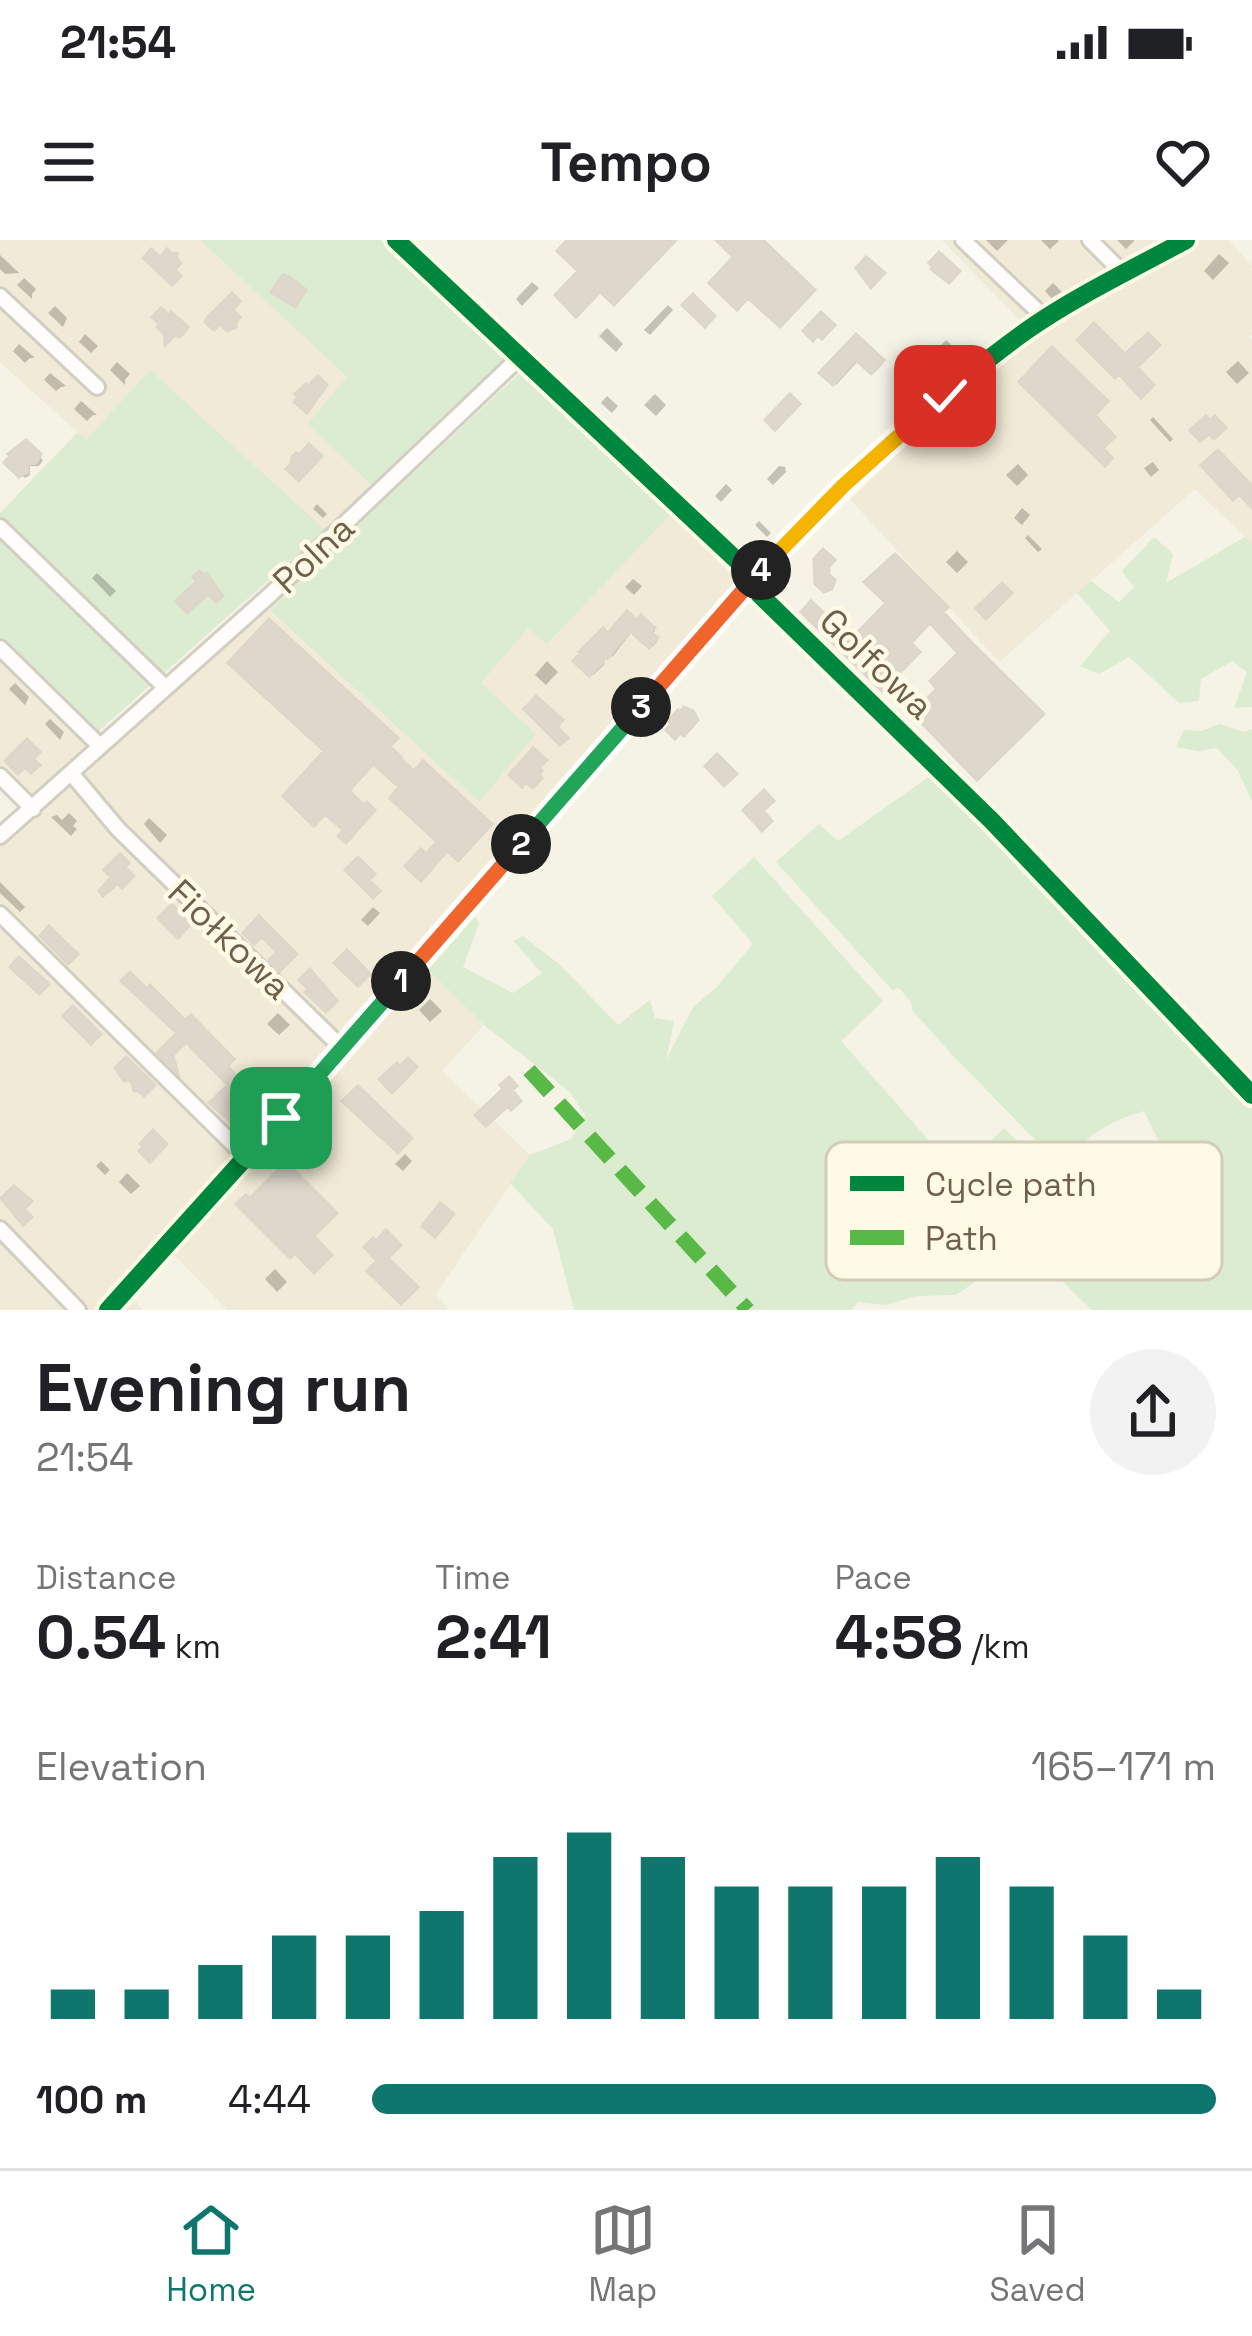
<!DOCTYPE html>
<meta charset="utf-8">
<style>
:root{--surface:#fff;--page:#f2f2f2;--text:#202124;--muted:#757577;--line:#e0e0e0;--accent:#0f766e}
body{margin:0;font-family:"Space Grotesk",sans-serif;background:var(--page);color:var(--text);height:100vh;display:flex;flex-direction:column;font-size:45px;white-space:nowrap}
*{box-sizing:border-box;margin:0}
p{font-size:39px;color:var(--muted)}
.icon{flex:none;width:66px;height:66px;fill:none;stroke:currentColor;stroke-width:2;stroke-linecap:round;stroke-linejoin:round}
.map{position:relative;height:1070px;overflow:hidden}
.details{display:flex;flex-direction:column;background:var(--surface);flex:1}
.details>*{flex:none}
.pin{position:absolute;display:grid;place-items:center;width:102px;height:102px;color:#fff;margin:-51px;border-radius:24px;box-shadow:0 6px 18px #0006}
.km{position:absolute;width:60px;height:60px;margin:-30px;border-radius:50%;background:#222;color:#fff;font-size:33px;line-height:60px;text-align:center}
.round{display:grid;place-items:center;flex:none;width:126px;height:126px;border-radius:63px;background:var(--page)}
.headline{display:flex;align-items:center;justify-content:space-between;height:204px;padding:0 36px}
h1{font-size:66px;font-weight:600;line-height:90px}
.metrics{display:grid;grid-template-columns:repeat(3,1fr);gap:18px;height:204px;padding:12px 36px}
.metrics div{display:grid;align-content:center}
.metrics b{font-size:60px;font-weight:600}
.metrics small{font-size:33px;font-weight:400}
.metrics p{font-size:33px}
.chart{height:336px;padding:24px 36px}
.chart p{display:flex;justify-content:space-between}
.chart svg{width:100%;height:216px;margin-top:12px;stroke:var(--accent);stroke-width:6}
ul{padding:0 36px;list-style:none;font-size:39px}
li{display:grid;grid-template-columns:192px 144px 1fr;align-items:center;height:90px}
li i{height:30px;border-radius:15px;background:var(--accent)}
.status{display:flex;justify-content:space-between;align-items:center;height:84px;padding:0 60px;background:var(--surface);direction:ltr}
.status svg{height:33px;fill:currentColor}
header{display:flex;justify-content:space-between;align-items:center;height:156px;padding:0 36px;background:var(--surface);font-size:54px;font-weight:600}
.menu{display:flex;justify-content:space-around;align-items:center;height:168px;border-top:3px solid var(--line);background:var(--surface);font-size:33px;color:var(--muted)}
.menu a{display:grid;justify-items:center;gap:6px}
.menu .active{color:var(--accent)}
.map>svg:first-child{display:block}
</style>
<div class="status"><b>21:54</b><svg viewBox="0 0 49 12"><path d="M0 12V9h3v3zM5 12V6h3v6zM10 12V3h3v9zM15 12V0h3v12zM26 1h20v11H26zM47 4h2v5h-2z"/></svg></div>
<header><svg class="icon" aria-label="menu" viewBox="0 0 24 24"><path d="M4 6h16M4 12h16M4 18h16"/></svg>Tempo<svg class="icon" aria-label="heart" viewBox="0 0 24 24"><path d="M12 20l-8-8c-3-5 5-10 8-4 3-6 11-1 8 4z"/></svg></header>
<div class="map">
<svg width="1252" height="1070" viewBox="0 0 1252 1070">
<rect width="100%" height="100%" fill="#f5f2e6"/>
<!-- residential -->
<path fill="#f0ead6" d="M 0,0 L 200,0 L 348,138 L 309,185 L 384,260 L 270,372 L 478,561 L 536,494 L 480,443 L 529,387 L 547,404 L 673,272 L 759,339 L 421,723 L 484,785 L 442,831 L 530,915 L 436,1054 L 449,1070 L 227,1070 L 170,1010 L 131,1057 L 143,1070 L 0,1070 L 0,603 L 35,573 L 0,538 L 0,410 L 103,510 L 328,305 L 324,290 L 150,131 L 86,200 L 0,122 Z
M 942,0 L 1229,0 L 1252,26 L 1252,94 L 1249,97 L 1252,100 L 1252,304 L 1195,249 L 999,422 L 837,245 L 1028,89 Z"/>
<!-- green -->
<path fill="#dcecd1" d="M 200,0 L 380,0 L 507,119 L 372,247 L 308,184 L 347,137 Z
M 524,129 L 673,272 L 547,404 L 528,388 L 481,443 L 536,494 L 479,562 L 270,371 L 384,260 Z
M 150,130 L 325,290 L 90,499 L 0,409 L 0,273 L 77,193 L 87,199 Z
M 1154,297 L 1173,314 L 1166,343 L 1245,297 L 1252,304 L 1252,467 L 1234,468 L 1247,432 L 1232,421 L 1201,439 L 1199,461 L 1179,463 L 1129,417 L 1099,434 L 1080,426 L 1110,391 L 1077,353 L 1091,341 L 1119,362 L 1134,347 L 1122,331 Z
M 1219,484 L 1244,492 L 1252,489 L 1252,561 L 1238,531 L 1217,508 L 1198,511 L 1176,507 L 1184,490 L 1202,491 Z
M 934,533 L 1252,863 L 1252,1070 L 1092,1070 L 1026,1006 L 956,1055 L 916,1056 L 886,1065 L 858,1062 L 851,1070 L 574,1070 L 553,989 L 510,943 L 530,915 L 571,899 L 585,876 L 570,852 L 484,785 L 421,723 L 470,667 L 479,684 L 463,727 L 513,753 L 542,733 L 513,701 L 523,696 L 559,724 L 618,785 L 650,760 L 655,778 L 674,781 L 666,820 L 693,767 L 716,748 L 753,704 L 712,656 L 754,617 L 883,761 L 841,801 L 957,932 L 1004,888 L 1057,942 L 1052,954 L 1003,979 L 1009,987 L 1052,965 L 1077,964 L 1117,999 L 1115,1003 L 1126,1014 L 1141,999 L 1130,988 L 1127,990 L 1107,970 L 1161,961 L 1208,998 L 1210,985 L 1185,957 L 1144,871 C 1110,881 1081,896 1064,929 L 954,817 L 912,770 L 911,762 L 898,747 L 893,751 L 776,622 L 819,584 L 838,601 Z"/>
<!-- shadow -->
<path fill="#0003" d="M 986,0 L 1008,0 L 997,11 Z
M 1041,0 L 1058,0 L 1059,1 L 1050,9 Z
M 1117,0 L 1134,0 L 1134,1 L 1126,9 Z
M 1219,14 L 1229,23 L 1213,40 L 1204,31 Z
M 0,15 L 19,33 L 5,34 L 0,29 Z
M 24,38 L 36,49 L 32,54 L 32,59 L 17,45 Z
M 532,42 L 539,48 L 522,66 L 516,59 Z
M 1053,43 L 1062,52 L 1051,58 L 1045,51 Z
M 668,65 L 673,70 L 650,95 L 644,90 Z
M 55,66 L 67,78 L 63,87 L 48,73 Z
M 607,88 L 623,104 L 616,112 L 599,96 Z
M 85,94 L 98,106 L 91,113 L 79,102 Z
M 856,98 L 883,124 L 874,133 L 860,119 L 836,145 L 823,133 Z
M 946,100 L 956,109 L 942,124 L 932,115 Z
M 19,104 L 35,118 L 30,118 L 25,123 L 13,111 Z
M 1238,121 L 1249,133 L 1237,144 L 1226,132 Z
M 117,122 L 130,134 L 125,140 L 125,145 L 110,130 Z
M 50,133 L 66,146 L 61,147 L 56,151 L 44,140 Z
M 655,154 L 666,165 L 656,176 L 644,165 Z
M 607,156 L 618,166 L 612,173 L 601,163 Z
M 81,161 L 97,175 L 93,175 L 87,181 L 74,169 Z
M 1153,177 L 1173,199 L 1170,202 L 1150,180 Z
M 26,204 L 43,220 L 39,226 L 30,226 L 30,235 L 25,238 L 8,223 Z
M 1153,222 L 1159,230 L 1151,237 L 1144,228 Z
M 1018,224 L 1028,235 L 1017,246 L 1006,235 Z
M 779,226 L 785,227 L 786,232 L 773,245 L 767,239 Z
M 726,244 L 732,250 L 721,262 L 715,256 Z
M 317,264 L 327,274 L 323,278 L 313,269 Z
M 1022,268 L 1030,275 L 1022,285 L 1014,278 Z
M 759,281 L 771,293 L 767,297 L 755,285 Z
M 1028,295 L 1042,309 L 1038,312 L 1025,298 Z
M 957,311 L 968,322 L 957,333 L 946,322 Z
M 97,333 L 116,351 L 110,357 L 92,338 Z
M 633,339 L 642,346 L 634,355 L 625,347 Z
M 642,380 L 655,391 L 651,396 L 657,402 L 652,407 L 633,390 L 613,416 L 605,419 L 604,425 L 593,435 L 577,421 L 609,397 Z
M 547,421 L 558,432 L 546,445 L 535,435 Z
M 15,443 L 29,457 L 25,465 L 9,449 Z
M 50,479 L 64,492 L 60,500 L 45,484 Z
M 69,573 L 77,581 L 73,586 L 77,589 L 71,596 L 51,577 L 57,575 L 62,580 Z
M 149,578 L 167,595 L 160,603 L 144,584 Z
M 0,642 L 25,667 L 20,672 L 0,653 Z
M 373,667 L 380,673 L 368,686 L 361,680 Z
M 430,759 L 442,771 L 430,782 L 419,770 Z
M 278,773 L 290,785 L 279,795 L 267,784 Z
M 405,914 L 412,921 L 403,931 L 395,924 Z
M 101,921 L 110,930 L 105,935 L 96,926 Z
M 127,933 L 140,946 L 131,954 L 119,942 Z
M 275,1029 L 287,1042 L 277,1052 L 265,1039 Z"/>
<!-- building -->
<path fill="#ded8cc" stroke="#ddd6c9" stroke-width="3" d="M 567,0 L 676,0 L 614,65 L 600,52 L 576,77 L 555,55 L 578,31 L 557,11 Z
M 716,0 L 763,0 L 815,50 L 780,87 L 748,58 L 737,70 L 709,43 L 733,17 Z
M 151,9 L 160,17 L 167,9 L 172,14 L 177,13 L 177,19 L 181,23 L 175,30 L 181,36 L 172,45 L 143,18 Z
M 939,12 L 960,31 L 949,43 L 931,29 L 933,27 L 929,23 Z
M 866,17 L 885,33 L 871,48 L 856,28 Z
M 283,35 L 290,37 L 306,50 L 295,67 L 271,52 Z
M 232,53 L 240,61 L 233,70 L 240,77 L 236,82 L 236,87 L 227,91 L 220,84 L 214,90 L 205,82 L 208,77 Z
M 693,54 L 715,76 L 705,87 L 682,65 Z
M 161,68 L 169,75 L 171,72 L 188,87 L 183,94 L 179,97 L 176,94 L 165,105 L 164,93 L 157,87 L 160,84 L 152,77 Z
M 821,72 L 835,85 L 822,99 L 818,95 L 813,101 L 803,91 Z
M 1094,83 L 1125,114 L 1148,93 L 1160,105 L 1137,127 L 1154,145 L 1141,158 L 1119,134 L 1115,138 L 1077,100 Z
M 856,94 L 884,120 L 871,134 L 856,120 L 833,145 L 819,133 Z
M 1052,107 L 1108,161 L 1095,175 L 1115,197 L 1103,208 L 1112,218 L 1105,226 L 1019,142 Z
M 318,136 L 327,145 L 307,173 L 294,162 L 298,157 L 295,154 L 306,144 L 308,146 Z
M 790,154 L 800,164 L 775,190 L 765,180 Z
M 1206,176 L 1210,180 L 1215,176 L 1226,188 L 1214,199 L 1209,194 L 1200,201 L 1190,190 Z
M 26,200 L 41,214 L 36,223 L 28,224 L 28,232 L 19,237 L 4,223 L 10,216 L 8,214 Z
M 309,204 L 322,216 L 299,241 L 286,229 L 292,223 L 292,217 L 296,213 L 300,214 Z
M 1218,210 L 1252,246 L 1252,268 L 1239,254 L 1233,260 L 1201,225 Z
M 823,309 L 835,320 L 829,327 L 829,335 L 835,340 L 832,349 L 824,352 L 815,344 L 814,319 Z
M 895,314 L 948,367 L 943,372 L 970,401 L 1044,474 L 977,540 L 912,473 L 937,449 L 930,441 L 958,413 L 930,383 L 911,403 L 920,412 L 882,451 L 801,372 L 811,361 L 851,399 L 886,363 L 864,342 Z
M 199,331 L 204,335 L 206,333 L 223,356 L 216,362 L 208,354 L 187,373 L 176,361 L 197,341 L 193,337 Z
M 1002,343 L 1012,353 L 986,379 L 976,368 Z
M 627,371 L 637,380 L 641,375 L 655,388 L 651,392 L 658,398 L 649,408 L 630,391 L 608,418 L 604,418 L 603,423 L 589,436 L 573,421 L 581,413 L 579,412 L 603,388 L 608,393 Z
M 269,379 L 398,498 L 390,506 L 401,517 L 400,518 L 414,531 L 423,521 L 492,584 L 458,621 L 447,611 L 421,641 L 405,626 L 421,609 L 426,614 L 437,602 L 390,558 L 399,547 L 373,524 L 349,551 L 364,565 L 367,562 L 375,570 L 346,603 L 338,596 L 343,590 L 325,574 L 314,586 L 283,556 L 324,511 L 228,423 Z
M 536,456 L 563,480 L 557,487 L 568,498 L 560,505 L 524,469 Z
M 684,467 L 693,471 L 698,480 L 684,496 L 680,493 L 675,499 L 666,490 L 671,484 L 668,481 L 678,470 L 680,472 Z
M 27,499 L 40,512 L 33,519 L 40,525 L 31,533 L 25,527 L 18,534 L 5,521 Z
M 533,508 L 547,520 L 539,528 L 542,531 L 539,535 L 542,538 L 533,548 L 526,542 L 522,547 L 509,535 Z
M 717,514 L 737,534 L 724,546 L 705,526 Z
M 764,550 L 774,561 L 763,571 L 772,581 L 762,591 L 743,570 Z
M 120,614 L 129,623 L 125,627 L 134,636 L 122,648 L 118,643 L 103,656 L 99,651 L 111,637 L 104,630 Z
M 358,617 L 375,634 L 369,640 L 380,651 L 373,658 L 345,630 Z
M 172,664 L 190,685 L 178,698 L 158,678 Z
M 259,676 L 297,714 L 280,731 L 269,720 L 277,712 L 262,697 L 254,704 L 243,693 Z
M 49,686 L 78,714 L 68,724 L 40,696 Z
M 347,710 L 370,734 L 358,746 L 334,723 Z
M 19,717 L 49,744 L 39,754 L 10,727 Z
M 310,729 L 337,761 L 326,772 L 305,752 L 308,749 L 299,740 Z
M 130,732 L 147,749 L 150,745 L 185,780 L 191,775 L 234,819 L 228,826 L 248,852 L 235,865 L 240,869 L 229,880 L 209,863 L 228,845 L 186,802 L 173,815 L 178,834 L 157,813 L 177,793 L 121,741 Z
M 73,766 L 101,794 L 91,804 L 63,776 Z
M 126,817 L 155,845 L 144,856 L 139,851 L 134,851 L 131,840 L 124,841 L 115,828 Z
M 408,818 L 417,827 L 392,853 L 379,839 L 397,823 L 400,826 Z
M 509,837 L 517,846 L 512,850 L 521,861 L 511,870 L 508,866 L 486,886 L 475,875 L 503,849 L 500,845 Z
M 358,846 L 412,898 L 398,913 L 342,861 Z
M 153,890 L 167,904 L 150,922 L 139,911 L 143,907 L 140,904 Z
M 286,922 L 337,973 L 314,996 L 332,1015 L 314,1033 L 295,1013 L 290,1018 L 236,964 L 246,955 L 250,958 Z
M 14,946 L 32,961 L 24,969 L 32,977 L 23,985 L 1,958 Z
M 440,963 L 454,974 L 435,997 L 422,986 Z
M 386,990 L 401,1005 L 388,1018 L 418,1047 L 401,1064 L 367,1031 L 377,1021 L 364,1007 L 373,998 L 376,1001 Z"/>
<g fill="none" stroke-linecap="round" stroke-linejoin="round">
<!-- minor casing -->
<g stroke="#d3cec2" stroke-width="20">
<path id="minor" d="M 396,0 L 747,330 L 757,352 L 992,581 L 1252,855
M 963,0 L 1046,79
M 1090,0 L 1124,34
M 0,56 L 97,147
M 0,287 L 165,447
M 0,408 L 100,506
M 71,533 L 118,589 L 342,808
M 0,536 L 33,569
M 0,596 L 272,353 L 521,116
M 0,674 L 246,917
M 0,989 L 78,1070
M 108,1070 L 281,878 L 772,318 C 852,238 934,157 1026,91 C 1074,57 1135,28 1186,0"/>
</g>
<!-- minor -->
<use href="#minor" stroke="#fefdfb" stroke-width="14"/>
<!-- quiet -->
<path stroke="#58b947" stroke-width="15" stroke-dasharray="30 15" stroke-linecap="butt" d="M 529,830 L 748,1070"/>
<!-- cycleway casing -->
<g stroke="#fefae6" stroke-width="26">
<path id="cycleway" d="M 396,0 L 747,330 L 757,352 L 992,581 L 1252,855
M 108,1070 L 281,878 L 772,318 C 852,238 934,157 1026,91 C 1074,57 1135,28 1186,0"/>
</g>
<!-- cycleway -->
<use href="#cycleway" stroke="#00873e" stroke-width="18"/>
</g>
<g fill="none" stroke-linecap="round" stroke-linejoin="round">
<!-- split-1 casing -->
<g stroke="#fff" stroke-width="24">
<path id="split-1" d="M 281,878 L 401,741"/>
</g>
<!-- split-2 casing -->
<g stroke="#fff" stroke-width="24">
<path id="split-2" d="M 401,741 L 521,604"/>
</g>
<!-- split-3 casing -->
<g stroke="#fff" stroke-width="24">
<path id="split-3" d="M 521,604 L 641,467"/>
</g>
<!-- split-4 casing -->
<g stroke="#fff" stroke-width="24">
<path id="split-4" d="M 641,467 L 761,330"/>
</g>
<!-- split-5 casing -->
<g stroke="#fff" stroke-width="24">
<path id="split-5" d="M 761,330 L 844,245 L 891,203"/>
</g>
<!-- split-6 casing -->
<g stroke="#fff" stroke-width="24">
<path id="split-6" d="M 891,203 L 945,156"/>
</g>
<!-- split-1 -->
<use href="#split-1" stroke="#22a559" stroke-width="15"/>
<!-- split-2 -->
<use href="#split-2" stroke="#f0652b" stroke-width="15"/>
<!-- split-3 -->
<use href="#split-3" stroke="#22a559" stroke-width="15"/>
<!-- split-4 -->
<use href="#split-4" stroke="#f0652b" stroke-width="15"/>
<!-- split-5 -->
<use href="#split-5" stroke="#f5b400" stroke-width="15"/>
<!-- split-6 -->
<use href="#split-6" stroke="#f5b400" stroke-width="15"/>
</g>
<g text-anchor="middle" stroke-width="9" stroke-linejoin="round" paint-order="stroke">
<!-- street labels -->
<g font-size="36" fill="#705f49" stroke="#fefae6">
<text transform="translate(313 314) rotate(-43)" y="13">Polna</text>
<text transform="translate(877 423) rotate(44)" y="13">Golfowa</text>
<text transform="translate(230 699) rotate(44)" y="13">Fiołkowa</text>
</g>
</g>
<!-- legend -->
<rect x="826" y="902" width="396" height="138" rx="18" fill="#fefae6" stroke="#d3ccb7" stroke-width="3"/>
<rect x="850" y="936" width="54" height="15" fill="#00873e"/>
<rect x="850" y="990" width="54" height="15" fill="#58b947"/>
<g font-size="33" fill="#705f49">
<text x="925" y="956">Cycle path</text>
<text x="925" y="1010">Path</text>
</g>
</svg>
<div class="pin" style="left:281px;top:878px;background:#1e9e55"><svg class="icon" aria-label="arrive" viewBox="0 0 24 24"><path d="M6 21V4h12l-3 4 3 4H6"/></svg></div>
<div class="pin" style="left:945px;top:156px;background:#d93025"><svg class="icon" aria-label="check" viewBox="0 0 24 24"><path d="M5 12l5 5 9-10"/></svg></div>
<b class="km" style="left:401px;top:741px">1</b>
<b class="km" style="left:521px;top:604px">2</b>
<b class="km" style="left:641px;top:467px">3</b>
<b class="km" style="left:761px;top:330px">4</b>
</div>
<section class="details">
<div class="headline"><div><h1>Evening run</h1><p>21:54</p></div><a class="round"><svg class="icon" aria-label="share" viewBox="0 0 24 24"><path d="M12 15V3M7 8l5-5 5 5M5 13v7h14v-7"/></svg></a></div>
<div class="metrics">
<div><p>Distance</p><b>0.54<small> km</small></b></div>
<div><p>Time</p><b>2:41</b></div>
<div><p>Pace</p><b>4:58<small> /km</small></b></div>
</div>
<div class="chart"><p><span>Elevation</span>165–171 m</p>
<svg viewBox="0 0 160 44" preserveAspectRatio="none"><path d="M5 44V38M15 44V38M25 44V33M35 44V27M45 44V27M55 44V22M65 44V11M75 44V6M85 44V11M95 44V17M105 44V17M115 44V17M125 44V11M135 44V17M145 44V27M155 44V38"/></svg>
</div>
<ul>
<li><b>100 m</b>4:44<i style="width:100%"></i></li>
</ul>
</section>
<nav class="menu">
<a class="active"><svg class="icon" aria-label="home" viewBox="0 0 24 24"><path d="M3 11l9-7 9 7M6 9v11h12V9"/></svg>Home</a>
<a><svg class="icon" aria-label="map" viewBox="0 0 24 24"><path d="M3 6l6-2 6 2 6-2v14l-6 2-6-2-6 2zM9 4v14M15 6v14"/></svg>Map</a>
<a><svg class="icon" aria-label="saved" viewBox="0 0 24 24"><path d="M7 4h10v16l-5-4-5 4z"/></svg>Saved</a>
</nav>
